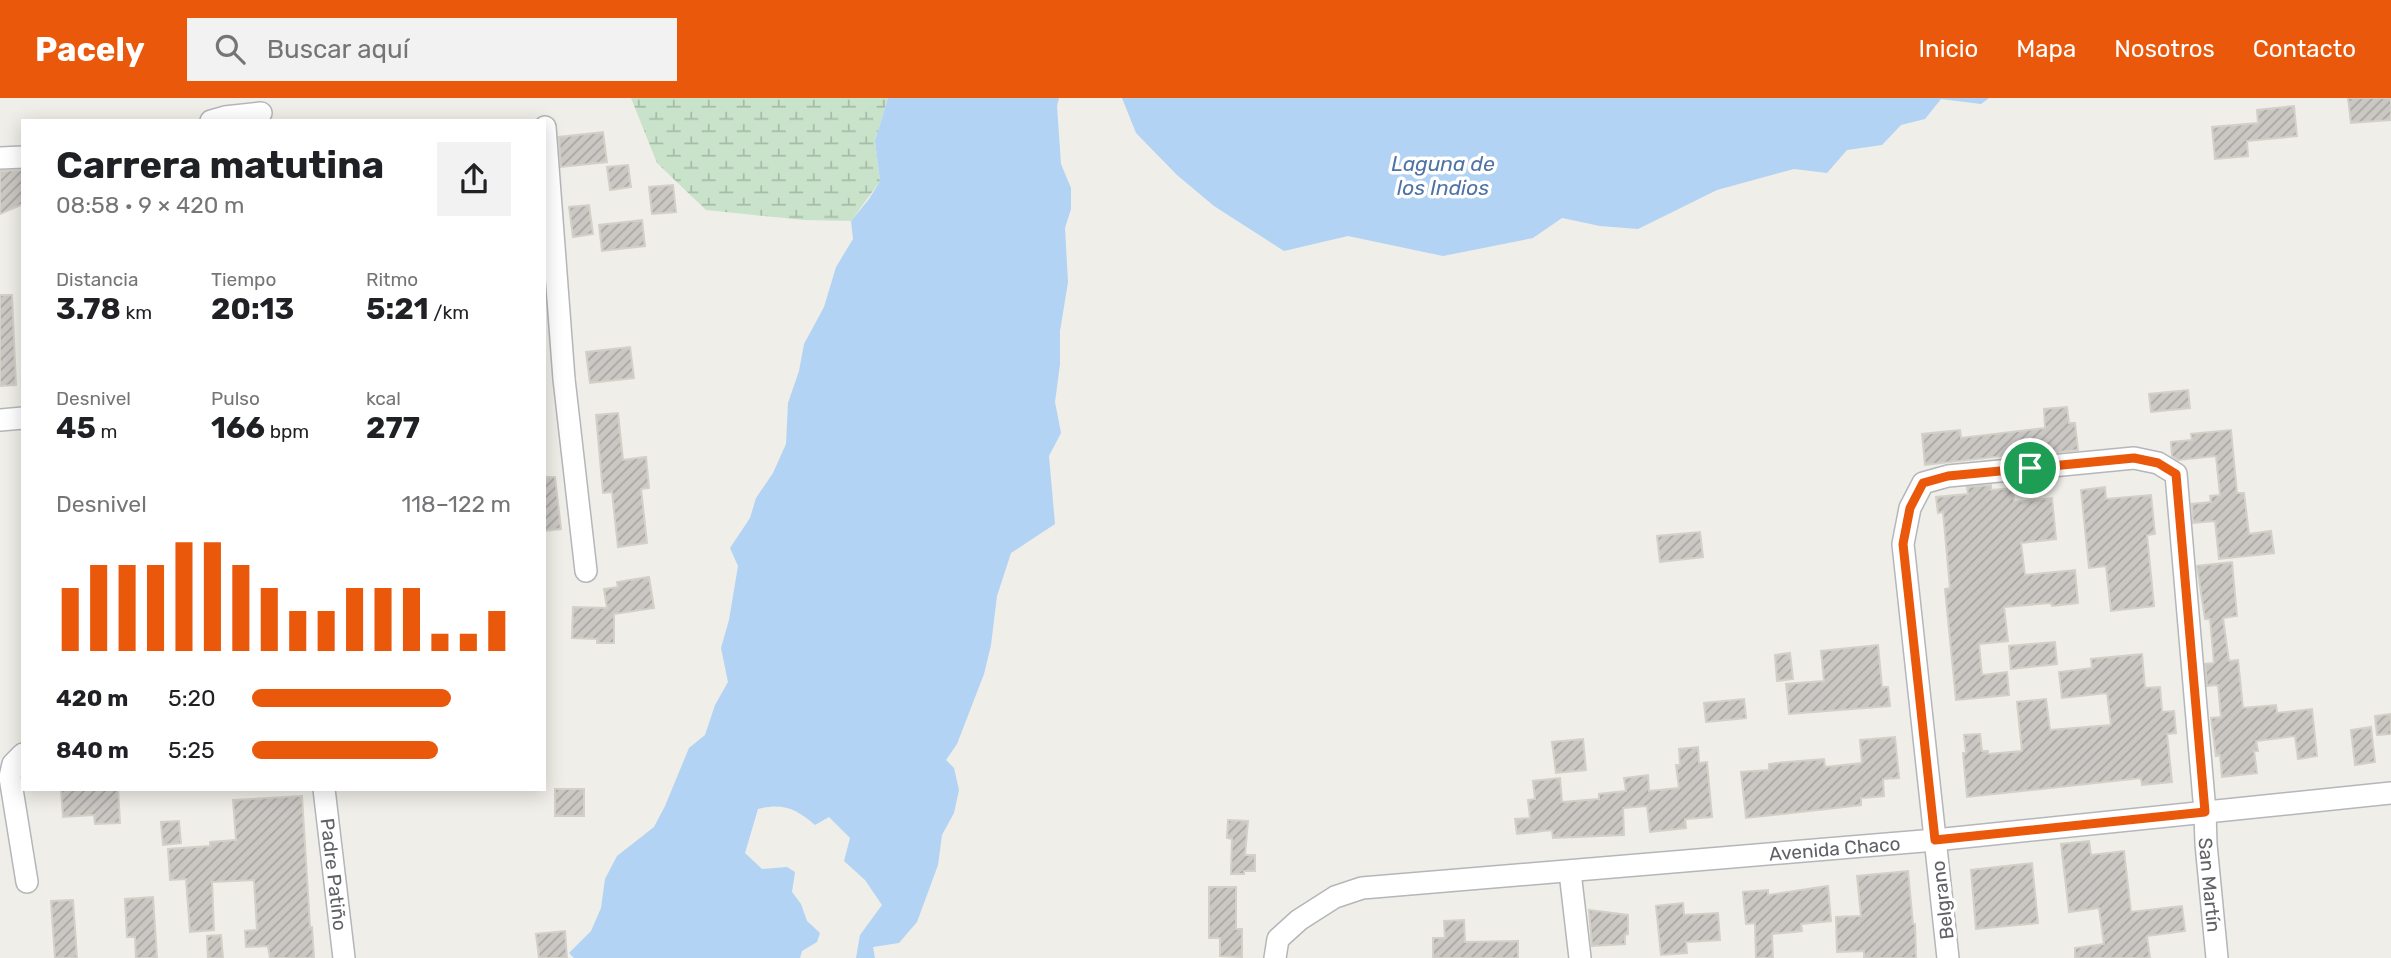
<!DOCTYPE html>
<html lang="es">
<meta charset="utf-8">
<style>
:root{--surface:#fff;--page:#f2f2f2;--text:#202124;--muted:#757577;--accent:#ea580c}
body{margin:0;font-family:Rubik,sans-serif;background:var(--page);color:var(--text);height:100vh;display:flex;flex-direction:column;font-size:26px;white-space:nowrap}
*{box-sizing:border-box;margin:0}
p{font-size:23px;color:var(--muted)}
.icon{flex:none;width:38px;height:38px;fill:none;stroke:currentColor;stroke-width:2;stroke-linecap:round;stroke-linejoin:round}
.map{position:relative;flex:1;overflow:hidden}
.side{position:absolute;left:21px;top:21px;width:525px;height:672px;display:flex;flex-direction:column;background:var(--surface);border-radius:0px;box-shadow:0 4px 18px #0003}
.side>*{flex:none}
.pin{position:absolute;display:grid;place-items:center;width:60px;height:60px;color:#fff;margin:-30px;border:4px solid #fff;border-radius:50%;box-shadow:0 2px 7px #0007}
.round{display:grid;place-items:center;flex:none;width:74px;height:74px;border-radius:0px;background:var(--page)}
.summary{display:flex;align-items:center;justify-content:space-between;height:119px;padding:0 35px}
h1{font-size:38px;font-weight:700;line-height:52px}
.figures{display:grid;grid-template-columns:repeat(3,1fr);gap:10px;height:119px;padding:7px 35px}
.figures div{display:grid;align-content:center}
.figures b{font-size:30px;font-weight:700}
.figures small{font-size:19px;font-weight:400}
.figures p{font-size:19px}
.chart{height:196px;padding:14px 35px}
.chart p{display:flex;justify-content:space-between}
.chart svg{width:100%;height:126px;margin-top:7px;stroke:var(--accent);stroke-width:6}
ul{padding:0 35px;list-style:none;font-size:23px}
li{display:grid;grid-template-columns:112px 84px 1fr;align-items:center;height:52px}
li i{height:18px;border-radius:9px;background:var(--accent)}
header{display:flex;align-items:center;gap:42px;box-sizing:border-box;height:98px;padding:0 35px;background:var(--accent);color:#fff}
header strong{font-size:33px}
nav{display:flex;gap:38px;margin-inline-start:auto;font-size:24px}
.search{width:490px;height:63px;background:var(--page);display:flex;align-items:center;gap:18px;box-sizing:border-box;padding:0 24px;border-radius:0px;color:var(--muted);font-size:26px}
.map>svg:first-child{display:block}
</style>
<header>
<strong>Pacely</strong>
<div class="search"><svg class="icon" aria-label="search" viewBox="0 0 24 24"><circle cx="10" cy="10" r="6"/><path d="M15 15l6 6"/></svg>Buscar aquí</div>
<nav><a>Inicio</a><a>Mapa</a><a>Nosotros</a><a>Contacto</a></nav>
</header>
<div class="map">
<svg width="2391" height="860" viewBox="0 0 2391 860">
<defs>
<pattern id="wetland-marsh" width="20" height="14" patternUnits="userSpaceOnUse" patternTransform="scale(1.75)"><rect width="20" height="14" fill="#c8e3ca"/><path d="M1 5h8M5 5V1M11 12h8M15 12V8" fill="none" stroke="#a6bba8"/></pattern>
<pattern id="building-hatch" width="6" height="6" patternUnits="userSpaceOnUse" patternTransform="scale(1.75)"><rect width="6" height="6" fill="#cbc8c4"/><path d="M-1 1l2-2M0 6l6-6M5 7l2-2" fill="none" stroke="#a8a6a3"/></pattern>
</defs>
<rect width="100%" height="100%" fill="#efeee8"/>
<!-- wetland -->
<path fill="url(#wetland-marsh)" d="M 631,0 L 888,0 L 875,43 L 880,83 L 851,123 L 804,122 L 706,112 L 657,65 Z"/>
<!-- water -->
<path fill="#b2d3f4" d="M 888,0 L 1059,0 L 1057,8 L 1061,66 L 1071,90 L 1071,111 L 1065,130 L 1068,184 L 1060,233 L 1060,266 L 1055,304 L 1061,335 L 1049,358 L 1055,426 L 1011,455 L 997,498 L 991,547 L 984,576 L 957,646 L 946,662 L 954,670 L 959,692 L 954,715 L 942,737 L 938,767 L 917,824 L 899,845 L 873,849 L 875,860 L 856,860 L 860,837 L 882,807 L 865,782 L 844,763 L 850,740 L 829,719 L 815,727 C 795,710 783,705 758,711 L 745,755 L 762,771 L 787,769 L 795,774 L 792,794 L 801,806 L 807,823 L 820,835 L 817,844 L 802,853 L 800,860 L 574,860 L 569,855 L 591,833 L 601,810 L 605,781 L 617,758 L 654,729 L 665,708 L 689,650 L 705,637 L 715,607 L 728,584 L 721,550 L 729,522 L 738,468 L 730,450 L 750,420 L 756,400 L 773,375 L 786,346 L 788,305 L 799,273 L 804,246 L 824,209 L 836,169 L 853,141 L 851,123 L 869,101 L 880,83 L 875,43 Z
M 1122,0 L 1989,0 L 1981,6 L 1941,1 L 1925,21 L 1901,27 L 1882,47 L 1847,52 L 1827,75 L 1794,71 L 1717,92 L 1638,131 L 1600,128 L 1562,120 L 1533,140 L 1443,158 L 1348,138 L 1284,153 L 1214,108 L 1177,77 L 1136,35 Z"/>
<!-- building -->
<path fill="url(#building-hatch)" stroke="#d3d0c7" stroke-width="2" d="M 2348,0 L 2391,0 L 2391,22 L 2351,25 Z
M 2294,8 L 2297,38 L 2247,43 L 2248,58 L 2215,61 L 2212,29 L 2258,25 L 2257,12 Z
M 603,34 L 607,64 L 561,69 L 559,39 Z
M 628,67 L 631,89 L 610,92 L 607,69 Z
M 23,72 L 23,106 L 0,116 L 0,73 Z
M 673,87 L 676,114 L 652,116 L 649,89 Z
M 589,107 L 593,136 L 573,139 L 569,109 Z
M 642,122 L 645,148 L 602,153 L 599,127 Z
M 0,197 L 12,197 L 16,287 L 0,288 Z
M 630,249 L 634,280 L 590,285 L 586,254 Z
M 2188,292 L 2190,310 L 2151,314 L 2149,296 Z
M 2067,309 L 2069,325 L 2075,325 L 2078,352 L 2019,358 L 2019,356 L 1925,367 L 1922,336 L 1960,332 L 1961,340 L 2045,330 L 2044,311 Z
M 618,315 L 623,362 L 646,359 L 649,390 L 641,391 L 647,445 L 618,449 L 612,394 L 603,395 L 596,317 Z
M 2231,332 L 2237,395 L 2244,395 L 2249,436 L 2271,433 L 2274,455 L 2219,461 L 2215,423 L 2193,425 L 2192,406 L 2211,404 L 2210,398 L 2220,397 L 2216,358 L 2178,362 L 2172,358 L 2171,344 L 2192,342 L 2191,336 Z
M 544,379 L 555,379 L 561,431 L 544,433 Z
M 1991,387 L 1991,392 L 2013,390 L 2014,404 L 2052,400 L 2056,441 L 2021,445 L 2025,477 L 2075,472 L 2078,505 L 2052,508 L 2051,505 L 2004,509 L 2008,543 L 1979,546 L 1982,577 L 2007,574 L 2009,597 L 1956,602 L 1945,491 L 1950,490 L 1943,414 L 1938,415 L 1936,399 L 1968,396 L 1967,389 Z
M 2105,389 L 2106,401 L 2151,397 L 2155,436 L 2147,437 L 2154,508 L 2111,513 L 2106,468 L 2089,470 L 2081,392 Z
M 1700,434 L 1703,459 L 1660,464 L 1657,438 Z
M 2232,464 L 2237,518 L 2223,520 L 2229,563 L 2238,562 L 2243,610 L 2276,607 L 2277,615 L 2312,611 L 2317,658 L 2298,661 L 2295,638 L 2256,643 L 2258,653 L 2254,653 L 2257,675 L 2222,679 L 2220,657 L 2216,658 L 2211,620 L 2221,619 L 2218,587 L 2207,588 L 2205,566 L 2214,565 L 2210,521 L 2205,521 L 2197,468 Z
M 649,479 L 654,510 L 614,516 L 614,545 L 597,545 L 597,541 L 572,540 L 573,509 L 607,510 L 604,491 L 618,489 L 617,484 Z
M 2055,544 L 2057,566 L 2011,571 L 2009,548 Z
M 1878,547 L 1882,589 L 1888,589 L 1890,608 L 1789,616 L 1786,586 L 1824,583 L 1821,553 Z
M 1790,555 L 1793,581 L 1777,583 L 1775,557 Z
M 2142,556 L 2145,590 L 2160,589 L 2162,614 L 2174,613 L 2176,635 L 2167,636 L 2172,684 L 2142,687 L 2141,680 L 1967,699 L 1963,655 L 1966,655 L 1964,637 L 1980,636 L 1982,653 L 1988,653 L 1988,656 L 2022,653 L 2017,604 L 2046,601 L 2050,632 L 2111,627 L 2107,595 L 2062,600 L 2059,574 L 2092,570 L 2091,561 Z
M 1744,601 L 1746,620 L 1706,624 L 1704,605 Z
M 2391,616 L 2391,636 L 2377,637 L 2375,618 Z
M 2371,629 L 2375,664 L 2355,667 L 2351,632 Z
M 1895,639 L 1899,680 L 1883,681 L 1884,698 L 1861,700 L 1861,707 L 1746,720 L 1741,674 L 1769,672 L 1769,666 L 1776,665 L 1824,661 L 1825,669 L 1862,665 L 1860,642 Z
M 1583,641 L 1586,672 L 1556,675 L 1552,644 Z
M 1698,649 L 1699,665 L 1707,664 L 1712,719 L 1685,721 L 1686,730 L 1650,734 L 1647,708 L 1623,710 L 1624,737 L 1553,740 L 1552,732 L 1517,736 L 1515,721 L 1530,720 L 1528,702 L 1535,701 L 1533,683 L 1560,680 L 1562,704 L 1599,701 L 1599,696 L 1626,693 L 1624,680 L 1648,677 L 1649,693 L 1679,690 L 1676,667 L 1680,667 L 1679,651 Z
M 61,691 L 118,691 L 120,725 L 95,726 L 94,717 L 63,719 Z
M 555,691 L 584,691 L 584,718 L 555,718 Z
M 302,698 L 310,829 L 312,829 L 314,860 L 270,860 L 268,848 L 246,849 L 245,833 L 257,832 L 254,782 L 212,784 L 214,832 L 190,834 L 186,781 L 170,782 L 168,751 L 210,748 L 210,744 L 236,742 L 233,702 Z
M 1228,722 L 1248,723 L 1245,757 L 1255,757 L 1255,773 L 1244,773 L 1244,776 L 1231,776 L 1232,741 L 1227,740 Z
M 179,723 L 181,745 L 163,747 L 161,724 Z
M 2089,743 L 2091,757 L 2124,753 L 2131,814 L 2182,808 L 2185,833 L 2147,838 L 2150,860 L 2075,860 L 2075,850 L 2104,846 L 2099,810 L 2069,814 L 2061,746 Z
M 2032,765 L 2038,825 L 1976,831 L 1971,772 Z
M 1908,773 L 1913,826 L 1915,826 L 1916,860 L 1864,860 L 1864,853 L 1837,854 L 1836,819 L 1861,818 L 1857,778 Z
M 1828,788 L 1831,823 L 1801,826 L 1802,833 L 1772,836 L 1773,860 L 1756,860 L 1755,825 L 1746,826 L 1743,794 L 1768,792 L 1768,797 Z
M 1209,789 L 1236,789 L 1236,831 L 1242,831 L 1242,859 L 1220,858 L 1220,840 L 1209,840 Z
M 153,799 L 157,860 L 136,860 L 135,839 L 127,839 L 125,801 Z
M 73,802 L 77,860 L 55,860 L 51,803 Z
M 1683,805 L 1684,817 L 1718,815 L 1720,842 L 1686,844 L 1687,855 L 1661,857 L 1656,808 Z
M 1589,812 L 1628,817 L 1628,836 L 1625,837 L 1625,846 L 1592,848 Z
M 1464,822 L 1465,844 L 1518,843 L 1518,860 L 1433,860 L 1433,840 L 1445,840 L 1444,823 Z
M 565,833 L 567,860 L 539,860 L 536,836 Z
M 221,837 L 223,860 L 208,860 L 207,838 Z"/>
<g fill="none" stroke-linecap="round" stroke-linejoin="round">
<!-- street casing -->
<g stroke="#b4b6ba" stroke-width="24">
<g id="street">
<path d="M 211,23 L 225,19 L 261,15"/>
<path d="M 545,29 L 564,281 L 586,473"/>
<path d="M 0,60 L 23,59"/>
<path d="M 0,322 L 23,320"/>
<path d="M 23,656 L 13,666 L 10,679 L 27,784"/>
<path id="s1" d="M 324,691 L 344,860"/>
<path d="M 1570,774 L 1580,860"/>
<path id="s2" d="M 1275,860 L 1278,841 L 1299,822 L 1335,799 L 1362,790 L 1935,742 L 2391,695"/>
<path id="s3" d="M 1948,860 L 1903,446 L 1910,410 L 1923,385 L 1948,378 L 2134,360 L 2158,365 L 2176,376 L 2205,714 L 2206,746 L 2217,860"/>
</g>
</g>
<!-- street -->
<use href="#street" stroke="#fff" stroke-width="21"/>
</g>
<g fill="none" stroke-linecap="round" stroke-linejoin="round">
<!-- route casing -->
<g stroke="#fff" stroke-width="14">
<path id="route" d="M 2134,360 L 2158,365 L 2176,376 L 2205,714 L 1935,742 L 1903,446 L 1910,410 L 1923,385 L 1948,378 Z"/>
</g>
<!-- route -->
<use href="#route" stroke="#ea580c" stroke-width="9"/>
</g>
<g text-anchor="middle" stroke-width="7" stroke-linejoin="round" paint-order="stroke">
<!-- street labels -->
<g font-size="19" fill="#5f6166" stroke="#fff">
<text dy="7" stroke="none"><textPath href="#s2" startOffset="593">Avenida Chaco</textPath></text>
<text dy="7" stroke="none"><textPath href="#s1" startOffset="86">Padre Patiño</textPath></text>
<text dy="7" stroke="none"><textPath href="#s3" startOffset="1152">San Martín</textPath></text>
<text transform="translate(1942 802) rotate(-97)" y="7">Belgrano</text>
</g>
<!-- water labels -->
<g font-size="21" font-style="italic" fill="#5073a5" stroke="#fff">
<text x="1443" y="73">Laguna de<tspan x="1443" dy="24">los Indios</tspan></text>
</g>
</g>
</svg>
<div class="pin" style="left:2030px;top:370px;background:#1e9e55"><svg class="icon" aria-label="arrive" viewBox="0 0 24 24"><path d="M6 21V4h12l-3 4 3 4H6"/></svg></div>
<section class="side">
<div class="summary"><div><h1>Carrera matutina</h1><p>08:58 · 9 × 420 m</p></div><a class="round"><svg class="icon" aria-label="share" viewBox="0 0 24 24"><path d="M12 15V3M7 8l5-5 5 5M5 13v7h14v-7"/></svg></a></div>
<div class="figures">
<div><p>Distancia</p><b>3.78<small> km</small></b></div>
<div><p>Tiempo</p><b>20:13</b></div>
<div><p>Ritmo</p><b>5:21<small> /km</small></b></div>
</div>
<div class="figures">
<div><p>Desnivel</p><b>45<small> m</small></b></div>
<div><p>Pulso</p><b>166<small> bpm</small></b></div>
<div><p>kcal</p><b>277</b></div>
</div>
<div class="chart"><p><span>Desnivel</span>118–122 m</p>
<svg viewBox="0 0 160 44" preserveAspectRatio="none"><path d="M5 44V22M15 44V14M25 44V14M35 44V14M45 44V6M55 44V6M65 44V14M75 44V22M85 44V30M95 44V30M105 44V22M115 44V22M125 44V22M135 44V38M145 44V38M155 44V30"/></svg>
</div>
<ul>
<li><b>420 m</b>5:20<i style="width:77%"></i></li>
<li><b>840 m</b>5:25<i style="width:72%"></i></li>
</ul>
</section>
</div>
